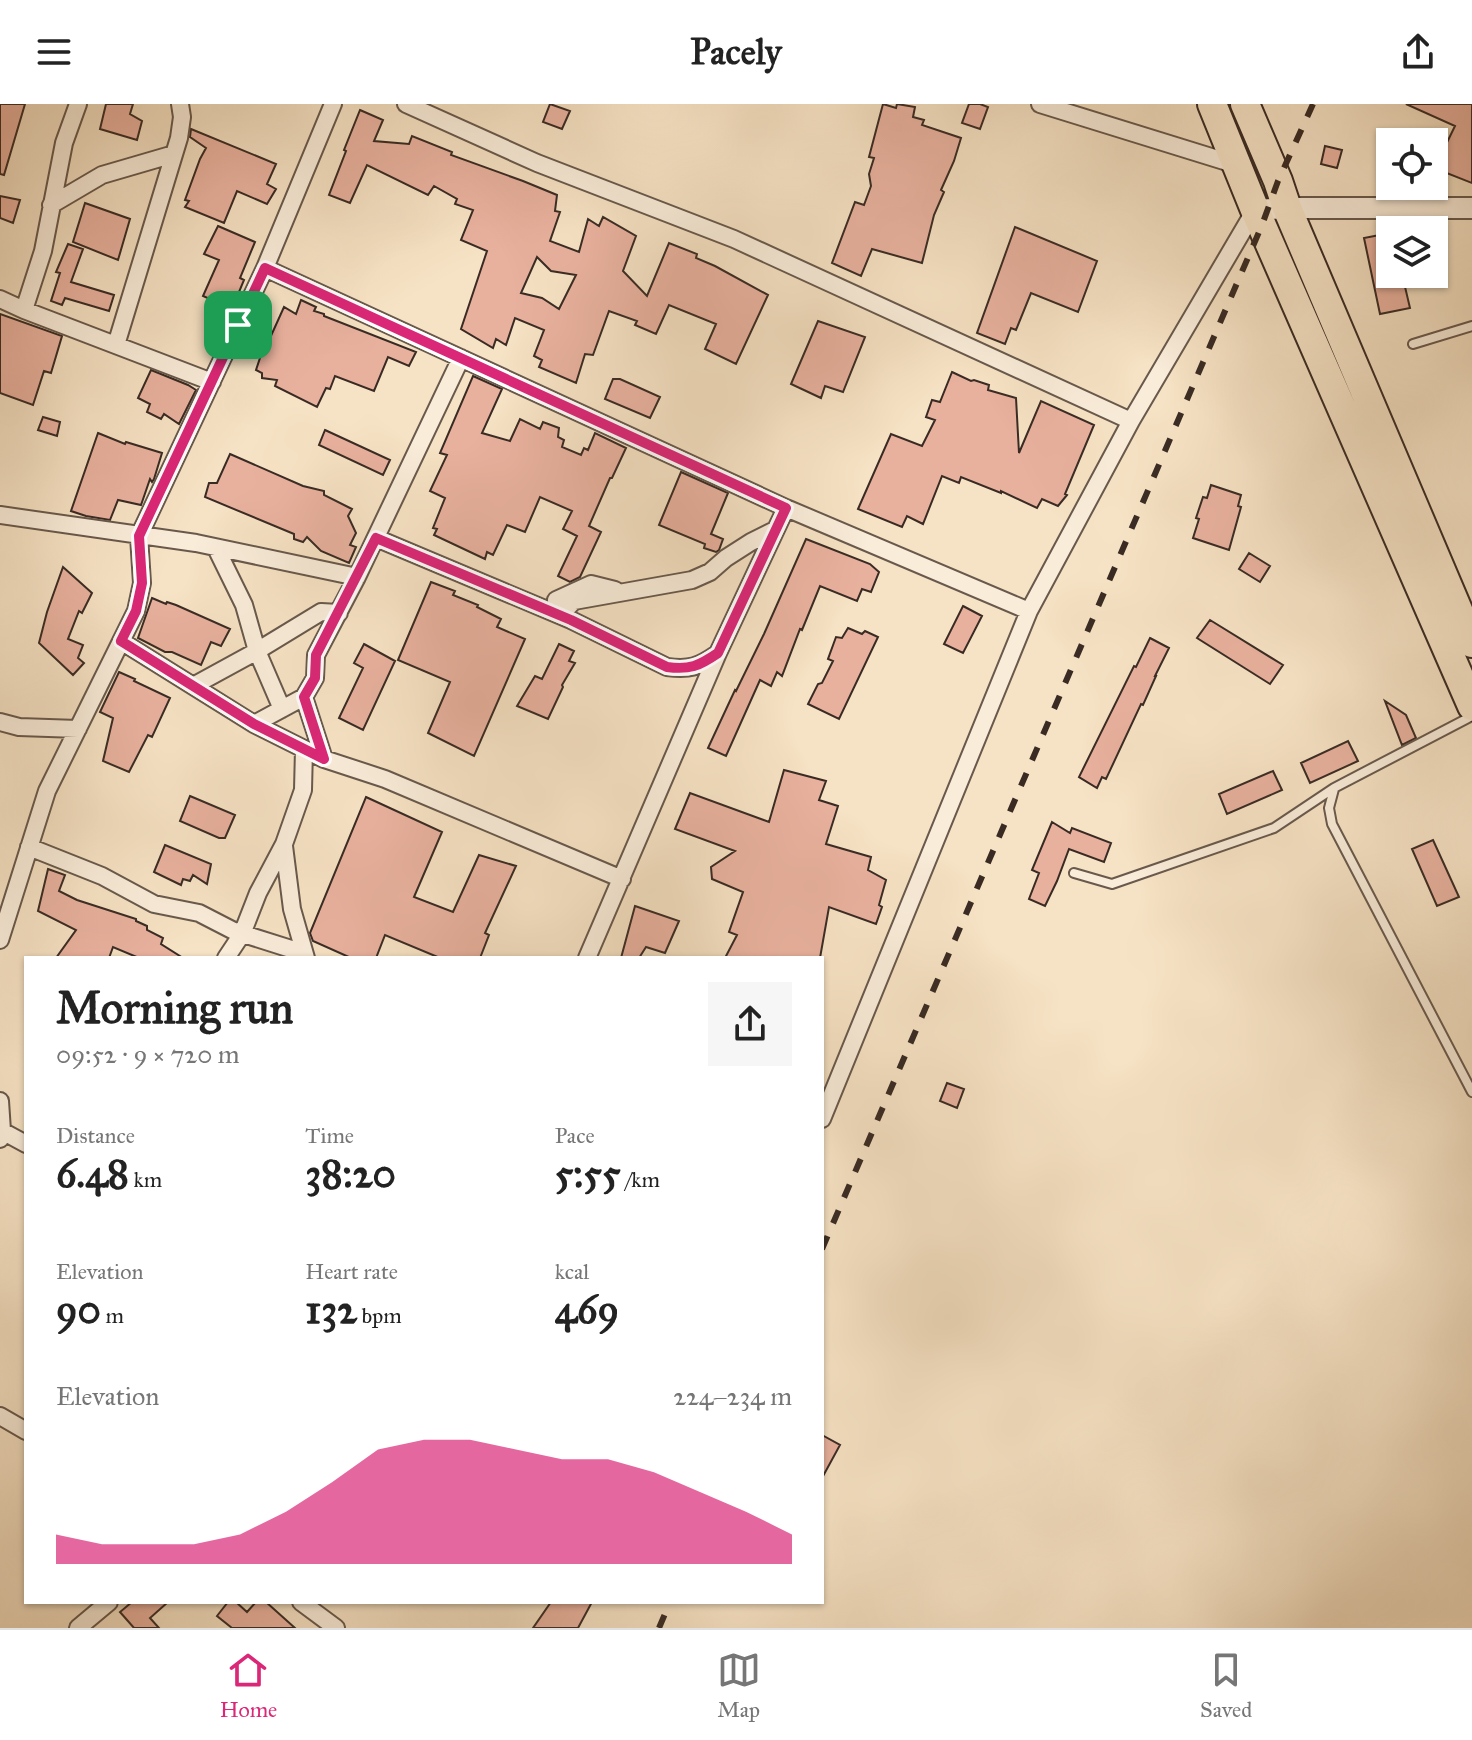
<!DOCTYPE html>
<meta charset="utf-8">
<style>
:root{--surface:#fff;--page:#f6f6f6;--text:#222;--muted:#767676;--line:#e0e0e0;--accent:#db2777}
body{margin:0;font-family:"IM FELL Great Primer",serif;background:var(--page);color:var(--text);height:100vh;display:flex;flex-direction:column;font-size:30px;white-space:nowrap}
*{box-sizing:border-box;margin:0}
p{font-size:26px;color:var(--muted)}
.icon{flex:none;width:44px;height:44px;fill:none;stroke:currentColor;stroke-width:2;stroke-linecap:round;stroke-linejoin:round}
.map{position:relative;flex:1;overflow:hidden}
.details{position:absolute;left:24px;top:852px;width:800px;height:648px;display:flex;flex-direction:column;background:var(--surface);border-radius:0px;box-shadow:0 2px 6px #0004}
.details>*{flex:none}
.buttons{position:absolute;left:1376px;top:24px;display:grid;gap:16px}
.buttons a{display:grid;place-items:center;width:72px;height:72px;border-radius:0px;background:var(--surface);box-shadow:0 2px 6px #0004;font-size:40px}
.pin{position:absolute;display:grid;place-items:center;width:68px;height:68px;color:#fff;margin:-34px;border-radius:16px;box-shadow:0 4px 12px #0006}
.round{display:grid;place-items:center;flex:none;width:84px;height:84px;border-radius:0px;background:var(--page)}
.head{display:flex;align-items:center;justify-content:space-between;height:136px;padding:0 32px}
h1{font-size:44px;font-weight:700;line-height:60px}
.metrics{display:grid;grid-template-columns:repeat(3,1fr);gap:12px;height:136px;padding:8px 32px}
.metrics div{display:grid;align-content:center}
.metrics b{font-size:40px;font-weight:700}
.metrics small{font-size:22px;font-weight:400}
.metrics p{font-size:22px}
.chart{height:224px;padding:16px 32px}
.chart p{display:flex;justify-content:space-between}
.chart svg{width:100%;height:144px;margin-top:8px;fill:var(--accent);opacity:.7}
header{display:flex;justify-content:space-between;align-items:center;height:104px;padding:0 32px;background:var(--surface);font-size:36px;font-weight:700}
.dock{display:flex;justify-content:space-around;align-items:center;height:112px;border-top:2px solid var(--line);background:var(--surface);font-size:22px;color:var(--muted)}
.dock a{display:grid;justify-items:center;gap:4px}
.dock .current{color:var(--accent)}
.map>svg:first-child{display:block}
</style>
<header><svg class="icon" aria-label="menu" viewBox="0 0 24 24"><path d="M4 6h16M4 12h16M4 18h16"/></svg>Pacely<svg class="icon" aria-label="share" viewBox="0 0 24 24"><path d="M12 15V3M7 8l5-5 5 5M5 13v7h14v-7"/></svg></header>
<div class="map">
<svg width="1472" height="1524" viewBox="0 0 1472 1524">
<rect width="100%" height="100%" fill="#f6e2c4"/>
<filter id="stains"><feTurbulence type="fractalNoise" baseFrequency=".0025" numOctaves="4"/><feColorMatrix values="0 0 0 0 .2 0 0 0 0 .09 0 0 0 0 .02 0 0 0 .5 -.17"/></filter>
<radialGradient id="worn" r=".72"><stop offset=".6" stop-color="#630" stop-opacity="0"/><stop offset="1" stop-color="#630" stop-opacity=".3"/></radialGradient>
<!-- building -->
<path fill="#e8b19e" stroke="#392b24" stroke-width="2" fill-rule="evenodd" d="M 0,0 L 25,0 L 4,71 L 0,70 Z
M 106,0 L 133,0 L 130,10 L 142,17 L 137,36 L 100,25 Z
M 550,0 L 570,7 L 562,25 L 543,18 Z
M 883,0 L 896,4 L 897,0 L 915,3 L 913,13 L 924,16 L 922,21 L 961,34 L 954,57 L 941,86 L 944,88 L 934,111 L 922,159 L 872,145 L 861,172 L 832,159 L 855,98 L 864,101 L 871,82 L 869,70 L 874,54 L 869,53 Z
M 969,0 L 980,0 L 988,3 L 980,25 L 962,19 Z
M 1406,0 L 1472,0 L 1472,79 L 1434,64 L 1434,60 L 1439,55 L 1455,22 Z
M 360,6 L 383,16 L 374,37 L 409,40 L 412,32 L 452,48 L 451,51 L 523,77 L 557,91 L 555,107 L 560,108 L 550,137 L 579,148 L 588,115 L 599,122 L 603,113 L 636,132 L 623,167 L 647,192 L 669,139 L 697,150 L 696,154 L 715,162 L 768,191 L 736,260 L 705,245 L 716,220 L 669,201 L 656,230 L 635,221 L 637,217 L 609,207 L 593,251 L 585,250 L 576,279 L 539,263 L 542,256 L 534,252 L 544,226 L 515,214 L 506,241 L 496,235 L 493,244 L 461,225 L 487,147 L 461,136 L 473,106 L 455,100 L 457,95 L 434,82 L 428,91 L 367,61 L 350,99 L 329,91 L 346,47 L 344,46 ZM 537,153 L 551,167 L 576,171 L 559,205 L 542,194 L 521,189 Z
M 191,25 L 276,60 L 267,80 L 276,85 L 267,100 L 237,87 L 224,119 L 185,103 L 189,97 L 185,96 L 200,55 L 206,44 L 190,33 Z
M 1325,42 L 1342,46 L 1337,64 L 1321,60 Z
M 0,92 L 20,96 L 13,119 L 0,114 Z
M 85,99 L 130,115 L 118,156 L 73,138 Z
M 218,122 L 255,138 L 240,174 L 244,176 L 232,205 L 203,192 L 219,156 L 204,150 Z
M 1015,123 L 1097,157 L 1078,208 L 1031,189 L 1016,226 L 1011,224 L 1005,240 L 977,229 Z
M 1390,129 L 1390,170 L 1402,170 L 1410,204 L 1380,210 L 1364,134 Z
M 68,140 L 83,145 L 71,178 L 114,191 L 109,207 L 65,194 L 62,201 L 51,197 L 60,169 L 56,168 Z
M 301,196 L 316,203 L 314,207 L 324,210 L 324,212 L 416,248 L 409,262 L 388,253 L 374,287 L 335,272 L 330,285 L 326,284 L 317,303 L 275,282 L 277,276 L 262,274 L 262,269 L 256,266 L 264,242 L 266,243 L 284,203 L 296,210 Z
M 0,210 L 62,232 L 51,269 L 44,267 L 33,301 L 0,289 Z
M 818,217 L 865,233 L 843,288 L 825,282 L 821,294 L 791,280 Z
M 151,266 L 188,281 L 196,286 L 179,320 L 164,310 L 161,315 L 147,308 L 150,300 L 138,294 Z
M 952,268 L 971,277 L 974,276 L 989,281 L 988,286 L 1016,294 L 1019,349 L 1041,297 L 1094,321 L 1065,390 L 1067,391 L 1058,402 L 1042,395 L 1037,404 L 1001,387 L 1001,389 L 961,373 L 959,379 L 942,372 L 923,420 L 907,412 L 902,423 L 858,405 L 891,330 L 922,342 L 935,316 L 926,313 L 932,296 L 940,298 Z
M 473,272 L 502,285 L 482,329 L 510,337 L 520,315 L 540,325 L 543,318 L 559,324 L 558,333 L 564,336 L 562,343 L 581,351 L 584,344 L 588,346 L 595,329 L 626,344 L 612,374 L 610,374 L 589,422 L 601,428 L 580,473 L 570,478 L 558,472 L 577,432 L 563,425 L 572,407 L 540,393 L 525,428 L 507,421 L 493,451 L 487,448 L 485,455 L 434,431 L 437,425 L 433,424 L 445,394 L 430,387 L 447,351 L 440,349 Z
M 613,275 L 620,275 L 660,293 L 650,314 L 605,295 Z
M 43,313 L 60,318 L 57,332 L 38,326 Z
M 325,326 L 390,356 L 383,371 L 319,341 Z
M 98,329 L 125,340 L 126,338 L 162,349 L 154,375 L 152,378 L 150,375 L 141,401 L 118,396 L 110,416 L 86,412 L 71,407 Z
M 230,350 L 303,382 L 324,387 L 324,391 L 352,405 L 348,412 L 356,429 L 350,441 L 356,443 L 349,459 L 321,447 L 307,433 L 303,438 L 294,435 L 294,430 L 205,393 L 209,379 L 217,379 Z
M 681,368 L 728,389 L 711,430 L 723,435 L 719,446 L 716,448 L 704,444 L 705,440 L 659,421 Z
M 1211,381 L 1241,391 L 1238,402 L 1241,403 L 1229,446 L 1193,434 L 1199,415 L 1196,414 L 1203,393 L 1207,394 Z
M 806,435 L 870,460 L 879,468 L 871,488 L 862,485 L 857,497 L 820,482 L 802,526 L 800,525 L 782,572 L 777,568 L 771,582 L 760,576 L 726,652 L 708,644 L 735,586 L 736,587 L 764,530 Z
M 1249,449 L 1270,462 L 1260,478 L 1239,465 Z
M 63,463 L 92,489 L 82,509 L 79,507 L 68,535 L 83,541 L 78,554 L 84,559 L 73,571 L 39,539 L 47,508 Z
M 431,478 L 455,487 L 453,491 L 478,501 L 477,503 L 501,515 L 497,523 L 525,535 L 474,652 L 428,629 L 450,578 L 398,556 Z
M 152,494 L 166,500 L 167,498 L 176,501 L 230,525 L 221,542 L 211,538 L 201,561 L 172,548 L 165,548 L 138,534 Z
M 963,502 L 982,512 L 963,549 L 944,540 Z
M 1210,516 L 1283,561 L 1270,580 L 1197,534 Z
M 848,524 L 862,530 L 865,527 L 878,533 L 839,615 L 808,600 L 818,580 L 822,579 L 833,557 L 828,555 L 836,533 L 842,534 Z
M 1150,534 L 1169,544 L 1155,572 L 1156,572 L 1143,601 L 1141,600 L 1106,675 L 1102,673 L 1097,684 L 1079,673 L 1134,562 L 1136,563 Z
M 364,540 L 395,557 L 363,626 L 339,614 L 363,564 L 354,559 Z
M 559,540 L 574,547 L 569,557 L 575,559 L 562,581 L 563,583 L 548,615 L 517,602 L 535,572 L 542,575 Z
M 119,568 L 135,575 L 134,577 L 170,594 L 152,633 L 148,631 L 129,668 L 103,657 L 113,614 L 100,608 Z
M 1385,597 L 1406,611 L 1416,634 L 1402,641 Z
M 1348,637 L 1358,657 L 1310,679 L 1301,659 Z
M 784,666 L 826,677 L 819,696 L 838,702 L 826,740 L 871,753 L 868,766 L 886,776 L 879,801 L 882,803 L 876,820 L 829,803 L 820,854 L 725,854 L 737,831 L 729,828 L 743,788 L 712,775 L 711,763 L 735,747 L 675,725 L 690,689 L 769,718 Z
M 1273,667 L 1282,686 L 1227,710 L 1219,690 Z
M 190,692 L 235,711 L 225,734 L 219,734 L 180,717 Z
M 366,693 L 442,728 L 414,793 L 453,808 L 479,751 L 516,762 L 485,829 L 489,831 L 480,854 L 440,854 L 385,831 L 376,854 L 351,854 L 313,837 L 310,829 Z
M 1052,718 L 1070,729 L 1072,724 L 1111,739 L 1104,758 L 1069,745 L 1057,777 L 1045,802 L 1029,795 L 1039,769 L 1032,766 Z
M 1433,736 L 1459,793 L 1437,802 L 1412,745 Z
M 165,741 L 211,760 L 207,780 L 193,771 L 190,777 L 183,775 L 181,781 L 154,768 Z
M 48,765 L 65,771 L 59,787 L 77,796 L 136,815 L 136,817 L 147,822 L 147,826 L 163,834 L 161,840 L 183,854 L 139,854 L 113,843 L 109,854 L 56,854 L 76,826 L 38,807 Z
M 635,802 L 679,817 L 665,849 L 646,843 L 639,854 L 621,854 Z
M 947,979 L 964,985 L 957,1004 L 940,997 Z
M 822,1331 L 840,1341 L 822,1374 Z
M 132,1498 L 168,1498 L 150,1514 L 159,1524 L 134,1524 L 120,1508 Z
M 228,1498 L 236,1498 L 247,1508 L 256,1498 L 266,1498 L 295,1524 L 232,1524 L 217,1512 Z
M 551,1498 L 592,1498 L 578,1524 L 533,1524 Z"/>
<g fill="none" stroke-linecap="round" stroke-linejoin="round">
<!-- service casing -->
<g stroke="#68594c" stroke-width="12">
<path id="service" d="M 1413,240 L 1472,222
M 1334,685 L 1329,704 L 1332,720 L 1472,988
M 1074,769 L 1112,780 L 1274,724 L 1334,684 L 1472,612"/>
</g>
<!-- minor casing -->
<g stroke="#68594c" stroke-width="20">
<path id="minor" d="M 406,0 L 537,59 L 734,135 L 1131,317
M 1040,0 L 1237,61
M 51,101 L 102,71 L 174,50
M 265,164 L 786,404 L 1029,507
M 0,195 L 24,206 L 212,278
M 24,206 L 43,147 L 64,39 L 78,0
M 116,241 L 179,34 L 182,13 L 180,0
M 0,411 L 196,439 L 357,473
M 376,434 L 571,516 L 667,563 C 690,566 698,563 717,550
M 216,444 L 244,501 L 257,547 L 282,605
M 556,496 L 591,480 L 615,486
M 560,511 L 574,497 L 692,476 L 710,468 L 726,454 L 751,438 L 775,426
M 121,537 L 254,620 L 324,655 L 385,675 L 622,775
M 193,582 L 257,547 L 321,508 L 339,509
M 304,593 L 324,655
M 0,618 L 19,623 L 78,625
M 254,620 L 304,593 L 315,574 L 316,551 L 357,473 L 461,254
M 284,742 L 292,805 L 306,854
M 29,743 L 102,772 L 154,800 L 199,809 L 234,827 L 291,845 L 306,854
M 0,836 L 47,687 L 136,507 L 142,479 L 139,432 L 265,164 L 333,0
M 226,854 L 242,830 L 258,789 L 284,740 L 303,686 L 304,645
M 587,854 L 718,549 L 786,404
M 0,997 L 2,1027 L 0,1035
M 822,1015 L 1029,507 L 1131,317 L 1255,106
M 2,1027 L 26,1040
M 0,1312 L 26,1327
M 301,1498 L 336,1524
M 78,1524 L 109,1498"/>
</g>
<!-- tertiary casing -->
<g stroke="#68594c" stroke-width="24">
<path id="tertiary" d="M 1255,106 L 1287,104 L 1472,104"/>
</g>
<!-- trunk casing -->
<g stroke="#392b24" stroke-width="32">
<path id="trunk" d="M 1212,0 L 1255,106 L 1472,602
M 1245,0 L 1278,77 L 1287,104 L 1472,539"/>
</g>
<!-- service -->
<use href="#service" stroke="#f9ecd9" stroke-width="8"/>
<!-- minor -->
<use href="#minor" stroke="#f9ecd9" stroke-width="16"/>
<!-- tertiary -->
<use href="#tertiary" stroke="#f9ecd9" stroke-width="20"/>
<!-- trunk -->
<use href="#trunk" stroke="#f6e2c4" stroke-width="28"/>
<!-- rail -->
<path stroke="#392b24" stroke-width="6" stroke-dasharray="14 14" stroke-linecap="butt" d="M 822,1145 L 1262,121 L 1278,77 L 1313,0
M 659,1524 L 670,1498"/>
</g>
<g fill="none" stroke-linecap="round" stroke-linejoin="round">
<!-- route casing -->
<g stroke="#fff" stroke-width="16">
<path id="route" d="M 265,164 L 786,404 L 718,549 C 699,562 690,566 667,563 L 571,516 L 376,434 L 316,551 L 315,574 L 304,593 L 324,655 L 254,620 L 121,537 L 136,507 L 142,479 L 139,432 Z"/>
</g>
<!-- route -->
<use href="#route" stroke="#db2777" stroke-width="10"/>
</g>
<rect width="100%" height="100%" filter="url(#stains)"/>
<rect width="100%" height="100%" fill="url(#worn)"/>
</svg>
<div class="buttons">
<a><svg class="icon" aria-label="locate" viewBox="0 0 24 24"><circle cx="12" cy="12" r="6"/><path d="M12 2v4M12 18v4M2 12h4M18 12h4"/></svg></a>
<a><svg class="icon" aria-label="layers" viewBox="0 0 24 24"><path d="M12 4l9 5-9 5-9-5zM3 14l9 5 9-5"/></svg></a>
</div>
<div class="pin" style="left:238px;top:221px;background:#1e9e55"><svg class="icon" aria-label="arrive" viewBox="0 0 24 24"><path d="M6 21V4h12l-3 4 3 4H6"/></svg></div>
<section class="details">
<div class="head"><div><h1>Morning run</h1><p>09:52 · 9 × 720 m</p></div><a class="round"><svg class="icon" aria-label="share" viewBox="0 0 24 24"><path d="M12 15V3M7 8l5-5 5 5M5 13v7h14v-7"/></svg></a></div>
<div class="metrics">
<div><p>Distance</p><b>6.48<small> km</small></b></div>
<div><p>Time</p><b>38:20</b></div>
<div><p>Pace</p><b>5:55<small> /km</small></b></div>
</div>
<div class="metrics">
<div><p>Elevation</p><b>90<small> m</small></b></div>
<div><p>Heart rate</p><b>132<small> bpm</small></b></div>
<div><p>kcal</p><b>469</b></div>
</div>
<div class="chart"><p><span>Elevation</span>224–234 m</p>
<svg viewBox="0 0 160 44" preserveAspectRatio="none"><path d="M0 44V35L10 38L20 38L30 38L40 35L50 28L60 19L70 9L80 6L90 6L100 9L110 12L120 12L130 16L140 22L150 28L160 35V44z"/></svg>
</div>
</section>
</div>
<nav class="dock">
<a class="current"><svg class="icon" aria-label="home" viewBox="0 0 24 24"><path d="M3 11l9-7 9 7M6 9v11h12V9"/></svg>Home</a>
<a><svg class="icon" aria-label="map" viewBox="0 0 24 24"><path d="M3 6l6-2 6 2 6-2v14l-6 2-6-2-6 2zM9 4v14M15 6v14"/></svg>Map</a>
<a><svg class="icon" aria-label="saved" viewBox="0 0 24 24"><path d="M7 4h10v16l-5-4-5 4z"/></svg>Saved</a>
</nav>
